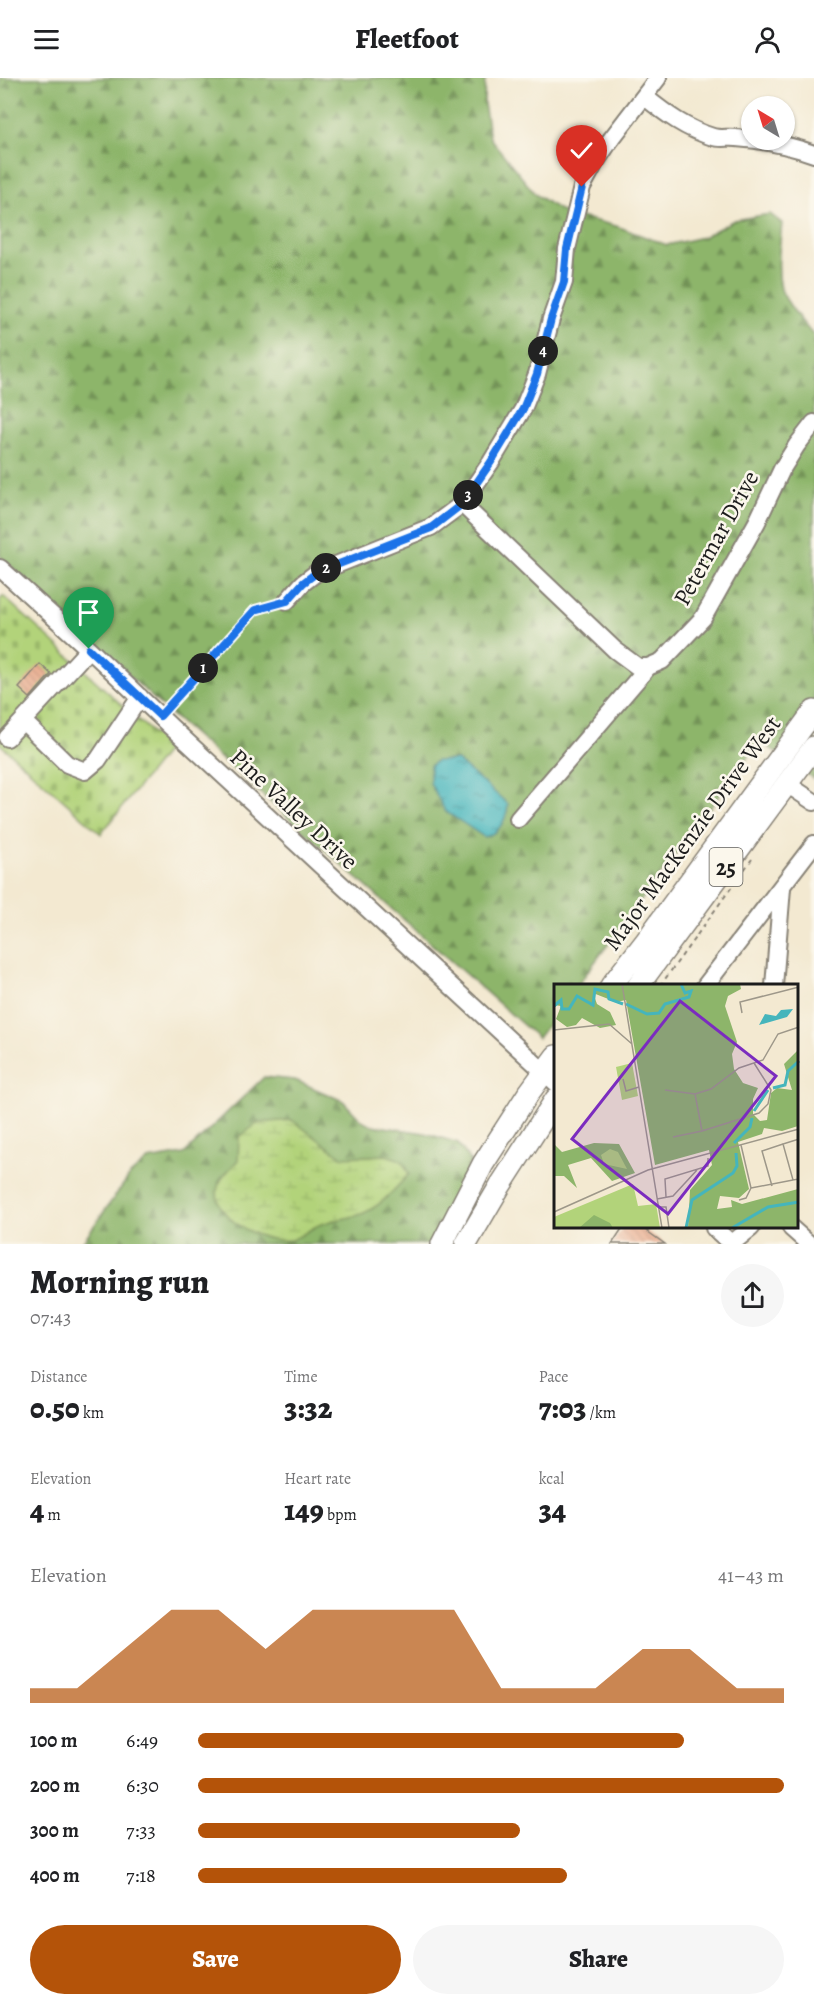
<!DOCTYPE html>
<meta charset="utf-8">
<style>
:root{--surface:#fff;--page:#f6f6f6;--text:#202124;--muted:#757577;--accent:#b45309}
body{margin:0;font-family:Alegreya,serif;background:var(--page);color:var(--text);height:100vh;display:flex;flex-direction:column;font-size:22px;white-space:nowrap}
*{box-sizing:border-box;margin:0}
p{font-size:20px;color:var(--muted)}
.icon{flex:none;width:33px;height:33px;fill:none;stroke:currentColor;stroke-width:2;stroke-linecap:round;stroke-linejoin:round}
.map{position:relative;height:1166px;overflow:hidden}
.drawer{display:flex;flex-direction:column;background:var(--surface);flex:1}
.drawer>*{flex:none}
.needle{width:39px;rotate:322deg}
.controls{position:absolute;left:741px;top:18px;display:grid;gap:12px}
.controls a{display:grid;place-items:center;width:54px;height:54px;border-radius:50%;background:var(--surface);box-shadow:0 2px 4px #0004;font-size:30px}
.pin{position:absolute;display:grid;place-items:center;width:51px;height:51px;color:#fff;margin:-62px -26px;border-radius:50% 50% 50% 0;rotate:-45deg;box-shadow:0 0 6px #0007}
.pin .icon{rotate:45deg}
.km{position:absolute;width:30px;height:30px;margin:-15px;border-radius:50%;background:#222;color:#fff;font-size:16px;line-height:30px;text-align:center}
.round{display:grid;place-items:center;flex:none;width:63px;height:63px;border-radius:32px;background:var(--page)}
.head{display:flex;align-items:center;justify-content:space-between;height:102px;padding:0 30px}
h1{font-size:33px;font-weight:800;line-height:45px}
.metrics{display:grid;grid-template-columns:repeat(3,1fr);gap:9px;height:102px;padding:6px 30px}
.metrics div{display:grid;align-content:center}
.metrics b{font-size:30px;font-weight:800}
.metrics small{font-size:16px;font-weight:400}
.metrics p{font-size:16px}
.chart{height:168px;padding:12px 30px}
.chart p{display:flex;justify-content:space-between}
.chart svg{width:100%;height:108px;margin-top:6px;fill:var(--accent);opacity:.7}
.action{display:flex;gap:12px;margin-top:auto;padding:12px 30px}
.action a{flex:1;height:69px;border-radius:36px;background:var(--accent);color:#fff;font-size:24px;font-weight:800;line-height:69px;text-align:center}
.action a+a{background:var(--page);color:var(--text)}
ul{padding:0 30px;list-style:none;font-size:20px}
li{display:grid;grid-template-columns:96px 72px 1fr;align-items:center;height:45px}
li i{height:15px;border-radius:8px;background:var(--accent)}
header{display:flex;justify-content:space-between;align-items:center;height:78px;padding:0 30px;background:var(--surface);font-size:27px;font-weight:800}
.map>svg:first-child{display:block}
</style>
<header><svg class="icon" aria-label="menu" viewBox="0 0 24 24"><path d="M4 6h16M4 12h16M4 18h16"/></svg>Fleetfoot<svg class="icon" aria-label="person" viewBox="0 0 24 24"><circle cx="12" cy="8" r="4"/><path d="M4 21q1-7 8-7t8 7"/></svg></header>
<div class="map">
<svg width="814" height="1166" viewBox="0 0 814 1166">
<defs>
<pattern id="forest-firs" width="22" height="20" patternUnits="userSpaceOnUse" patternTransform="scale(1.5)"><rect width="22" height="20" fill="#8db56a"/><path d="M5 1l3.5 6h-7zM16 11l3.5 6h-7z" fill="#729256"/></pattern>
<pattern id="wetland-marsh" width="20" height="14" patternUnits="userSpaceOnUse" patternTransform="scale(1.5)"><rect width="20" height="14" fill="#b2d37a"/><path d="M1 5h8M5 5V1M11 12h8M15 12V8" fill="none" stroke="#98b569"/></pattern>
<pattern id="cemetery-stones" width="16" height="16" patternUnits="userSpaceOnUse" patternTransform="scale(1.5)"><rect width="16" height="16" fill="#b2d37a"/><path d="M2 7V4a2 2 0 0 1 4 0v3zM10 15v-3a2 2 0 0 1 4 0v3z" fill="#98b569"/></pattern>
<pattern id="water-ripples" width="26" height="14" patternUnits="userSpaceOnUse" patternTransform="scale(1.5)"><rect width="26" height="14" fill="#45b5bc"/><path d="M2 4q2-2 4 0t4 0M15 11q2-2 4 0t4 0" fill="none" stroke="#399298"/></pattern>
<pattern id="building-back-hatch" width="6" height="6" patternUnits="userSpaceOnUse" patternTransform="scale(1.5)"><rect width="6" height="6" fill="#eaae90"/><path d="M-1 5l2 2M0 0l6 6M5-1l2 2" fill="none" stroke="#c8957c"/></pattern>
</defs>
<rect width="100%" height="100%" fill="#fbf7ec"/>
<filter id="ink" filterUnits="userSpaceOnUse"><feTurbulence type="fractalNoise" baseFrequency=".0167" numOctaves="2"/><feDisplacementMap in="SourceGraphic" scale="12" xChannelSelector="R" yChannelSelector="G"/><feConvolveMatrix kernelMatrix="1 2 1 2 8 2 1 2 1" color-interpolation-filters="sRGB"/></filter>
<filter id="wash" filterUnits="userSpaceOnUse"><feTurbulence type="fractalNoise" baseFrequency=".008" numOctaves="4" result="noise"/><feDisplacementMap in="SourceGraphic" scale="24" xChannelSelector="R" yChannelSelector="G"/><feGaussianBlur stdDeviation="1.35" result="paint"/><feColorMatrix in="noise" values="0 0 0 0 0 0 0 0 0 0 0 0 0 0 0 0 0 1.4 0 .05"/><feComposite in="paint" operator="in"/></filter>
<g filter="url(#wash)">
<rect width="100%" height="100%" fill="#f3e9d1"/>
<!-- forest -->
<path fill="url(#forest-firs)" stroke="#546843" stroke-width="1.5" d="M 0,0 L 485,0 L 484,26 L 490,60 L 536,117 L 564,135 L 616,148 L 667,167 L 703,159 L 734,142 L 770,136 L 782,145 C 780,167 776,189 781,211 C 784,222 806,249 814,258 L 814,701 L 760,663 L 577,908 L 556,908 L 556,936 L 538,960 L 166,632 L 0,478 Z
M 264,999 L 295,1002 L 343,1023 L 360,1041 L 371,1047 L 425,1055 L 458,1065 L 471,1084 L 444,1150 L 434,1166 L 81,1166 L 130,1097 L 148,1082 L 184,1076 Z"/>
<!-- wetland -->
<path fill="url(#wetland-marsh)" stroke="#67784b" stroke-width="1.5" d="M 292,1042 L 342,1079 L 386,1077 L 401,1082 L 409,1096 C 395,1111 382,1127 364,1135 C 350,1141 333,1141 319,1147 C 309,1151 301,1159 291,1162 C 266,1166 218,1144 217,1116 C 216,1103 230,1091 238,1082 L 239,1059 L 258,1045 Z"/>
<!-- cemetery -->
<path fill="url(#cemetery-stones)" stroke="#67784b" stroke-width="1.5" d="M 3,518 L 169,670 L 101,756 L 0,666 L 0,522 Z"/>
<!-- water -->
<path fill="url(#water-ripples)" stroke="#30686c" stroke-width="1.5" d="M 457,682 L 508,726 C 507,740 500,756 484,759 L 445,733 L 430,705 L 430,688 L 436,683 Z"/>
<g id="blocks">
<!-- building -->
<path fill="url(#building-back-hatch)" d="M 40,586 L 51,596 L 30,620 L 19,610 Z
M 623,1149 L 641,1149 L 665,1166 L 612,1166 Z"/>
</g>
</g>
<g filter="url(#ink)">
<use href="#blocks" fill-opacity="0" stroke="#888276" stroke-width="1.5"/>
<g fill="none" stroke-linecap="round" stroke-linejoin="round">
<!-- minor casing -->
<g stroke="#888276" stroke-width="20">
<path id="minor" d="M 645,19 C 666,36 686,51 713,59 C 720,61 729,59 736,60 C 763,62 789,67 814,76
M 462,426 L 615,572 L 638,589 L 648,589 L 662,583 L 703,540 L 757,444 L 782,391 L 797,367 L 814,345
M 0,490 L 89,571 L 171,649 L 556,1005
M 287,523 L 303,505 L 316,495 L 431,449 L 462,426 L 491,384 L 523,331 L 537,296 L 551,241 L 564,204 L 567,171 L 582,109 L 595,85 L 609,64 L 658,0
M 23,643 L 67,686 L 85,693 L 98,682 L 140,619
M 7,660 L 89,571
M 787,706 L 814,724
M 518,741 L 648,589
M 705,908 L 814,766
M 774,908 L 782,810
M 714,1150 L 732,1166
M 791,1150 L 809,1166
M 731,1166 L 751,1150"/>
</g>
<!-- major casing -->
<g stroke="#888276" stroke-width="24">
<path id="major" d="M 611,908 L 646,863 L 814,633
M 638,908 L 814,669
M 442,1166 L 483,1086 L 528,1016 L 556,978
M 466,1166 L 500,1108 L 556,1021"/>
</g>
<!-- path -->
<path stroke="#888276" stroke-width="2" stroke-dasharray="4.5 4.5" stroke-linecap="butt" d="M 168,629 L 255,532 L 274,527
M 660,908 L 752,781"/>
<!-- minor -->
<use href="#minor" stroke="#fff" stroke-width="16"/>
<!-- major -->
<use href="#major" stroke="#fff" stroke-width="21"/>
</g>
</g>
<g fill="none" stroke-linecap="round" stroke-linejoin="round" filter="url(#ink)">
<!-- route casing -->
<g stroke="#fff" stroke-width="12">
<path id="route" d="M 89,571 L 160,638 L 255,532 L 287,523 L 303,505 L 316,495 L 431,450 L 462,426 L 491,384 L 523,331 L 537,296 L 551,241 L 564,204 L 567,171 L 582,109"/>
</g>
<!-- route -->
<use href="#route" stroke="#1a73e8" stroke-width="8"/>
</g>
<g text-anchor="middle" stroke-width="5" stroke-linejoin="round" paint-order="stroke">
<!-- shield labels -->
<rect fill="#fbf7ec" stroke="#5f5e5a" stroke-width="1.5" x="709.5" y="770" width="33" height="38" rx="4.5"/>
<g font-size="22" font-weight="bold" fill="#1c1c1c">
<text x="726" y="797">25</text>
</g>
<!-- street labels -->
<g font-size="24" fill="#1c1c1c" stroke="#fbf7ec">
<text transform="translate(716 460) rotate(-61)" y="8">Petermar Drive</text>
<text transform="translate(294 731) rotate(43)" y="8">Pine Valley Drive</text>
<text transform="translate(692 755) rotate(-54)" y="8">Major MacKenzie Drive West</text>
</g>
</g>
<!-- overview -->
<g transform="translate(554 906)">
<rect width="244" height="244" fill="#f3e9d1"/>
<path d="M 79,200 L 84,222 L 102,220 L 106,244 L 0,244 L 0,233 Z" fill="#b2d37a"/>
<path d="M 0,0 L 186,0 L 187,5 L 174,12 L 171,22 L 183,58 L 178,70 L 180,85 L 189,99 L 204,104 L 199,115 L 199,130 L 206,137 L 213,136 L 217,109 L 223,104 L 238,106 L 230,80 L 244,66 L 244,142 L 228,147 L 210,144 L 208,150 L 184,158 L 195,205 L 185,214 L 166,212 L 163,225 L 178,223 L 177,216 L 188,220 L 244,205 L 244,244 L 134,244 L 136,206 L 158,181 L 155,166 L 101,181 L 72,16 L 62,18 L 39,9 L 43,20 L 56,28 L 62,41 L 46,44 L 28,34 L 22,41 L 13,43 L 2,35 L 7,22 L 0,21 ZM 40,159 L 65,160 L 81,189 L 58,197 L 37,174 L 14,181 L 23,204 L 10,192 L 0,192 L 0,160 L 8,168 ZM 40,231 L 56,239 L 59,244 L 25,244 Z" fill="#8db56a"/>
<path d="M 56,165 L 64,168 L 73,185 L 50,180 L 47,171 Z" fill="#b2d37a"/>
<path d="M 78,79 L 84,112 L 68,116 L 62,83 Z" fill="#b2d37a"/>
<path d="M 239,25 L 233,33 L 205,41 L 211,30 L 222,32 L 227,26 Z" fill="#45b5bc"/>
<path fill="none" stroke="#45b5bc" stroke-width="3" d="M 72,20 L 93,30 L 105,29 L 111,20 L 135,13 L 137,7 L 131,9 L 127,0M 0,22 L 7,16 L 8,25 L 15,25 L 23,12 L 39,21 L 41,5 L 54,8 L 55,15 L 69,20M 219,104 L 231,101 L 234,87 L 245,77M 200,127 L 214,106M 180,159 L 196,143 L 198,134M 132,244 L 138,216 L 179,189 L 183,182 L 182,169M 178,244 L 214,223 L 245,218"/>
<path fill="none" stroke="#9d9789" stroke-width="1.5" d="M 68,0 L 108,244M 188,29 L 186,18 L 245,3M 0,46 L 55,40 L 78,60M 69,95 L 72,107 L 85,103M 111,106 L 141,110 L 157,105 L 185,84 L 209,76 L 224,50 L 245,43M 141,110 L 148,147 L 205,129 L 214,120 L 217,106 L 200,79M 119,153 L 148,147M 245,155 L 229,160 L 239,196 L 245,195M 218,202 L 208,167 L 229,160M 197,204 L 239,196M 112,213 L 111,195 L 154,182 L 154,174M 103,215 L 119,212 L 143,186M 185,216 L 192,214 L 197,204 L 187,161M 104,223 L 112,223 L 115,244M 0,228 L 94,186 L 245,145"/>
<path fill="#7b2cbf" fill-opacity="0.15" stroke="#7b2cbf" stroke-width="3" d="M 126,17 L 222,92 L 114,230 L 18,155 Z"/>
<rect width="244" height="244" fill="none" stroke="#1c1c1c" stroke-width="3"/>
</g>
</svg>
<div class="controls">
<a><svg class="needle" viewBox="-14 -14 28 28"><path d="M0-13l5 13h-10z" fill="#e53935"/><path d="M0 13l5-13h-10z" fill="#757577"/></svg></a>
</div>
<div class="pin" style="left:89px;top:571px;background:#1e9e55"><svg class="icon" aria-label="arrive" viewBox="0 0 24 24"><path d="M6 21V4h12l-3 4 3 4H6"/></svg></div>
<div class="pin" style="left:582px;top:109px;background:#d93025"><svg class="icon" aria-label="check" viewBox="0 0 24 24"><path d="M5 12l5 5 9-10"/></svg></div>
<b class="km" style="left:203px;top:590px">1</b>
<b class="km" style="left:326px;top:490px">2</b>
<b class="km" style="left:468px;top:417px">3</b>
<b class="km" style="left:543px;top:273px">4</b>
</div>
<section class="drawer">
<div class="head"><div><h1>Morning run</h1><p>07:43</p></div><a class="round"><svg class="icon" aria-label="share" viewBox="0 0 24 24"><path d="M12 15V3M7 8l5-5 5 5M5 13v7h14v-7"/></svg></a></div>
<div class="metrics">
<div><p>Distance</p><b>0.50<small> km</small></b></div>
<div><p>Time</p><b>3:32</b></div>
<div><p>Pace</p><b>7:03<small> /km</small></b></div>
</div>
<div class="metrics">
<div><p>Elevation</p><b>4<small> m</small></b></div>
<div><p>Heart rate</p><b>149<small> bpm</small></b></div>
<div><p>kcal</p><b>34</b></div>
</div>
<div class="chart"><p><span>Elevation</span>41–43 m</p>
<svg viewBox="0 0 160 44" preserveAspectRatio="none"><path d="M0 44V38L10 38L20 22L30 6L40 6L50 22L60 6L70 6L80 6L90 6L100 38L110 38L120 38L130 22L140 22L150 38L160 38V44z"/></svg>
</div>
<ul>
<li><b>100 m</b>6:49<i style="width:83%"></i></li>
<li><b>200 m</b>6:30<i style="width:100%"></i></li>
<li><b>300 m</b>7:33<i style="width:55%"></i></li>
<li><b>400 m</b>7:18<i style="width:63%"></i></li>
</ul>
<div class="action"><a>Save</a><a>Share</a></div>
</section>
